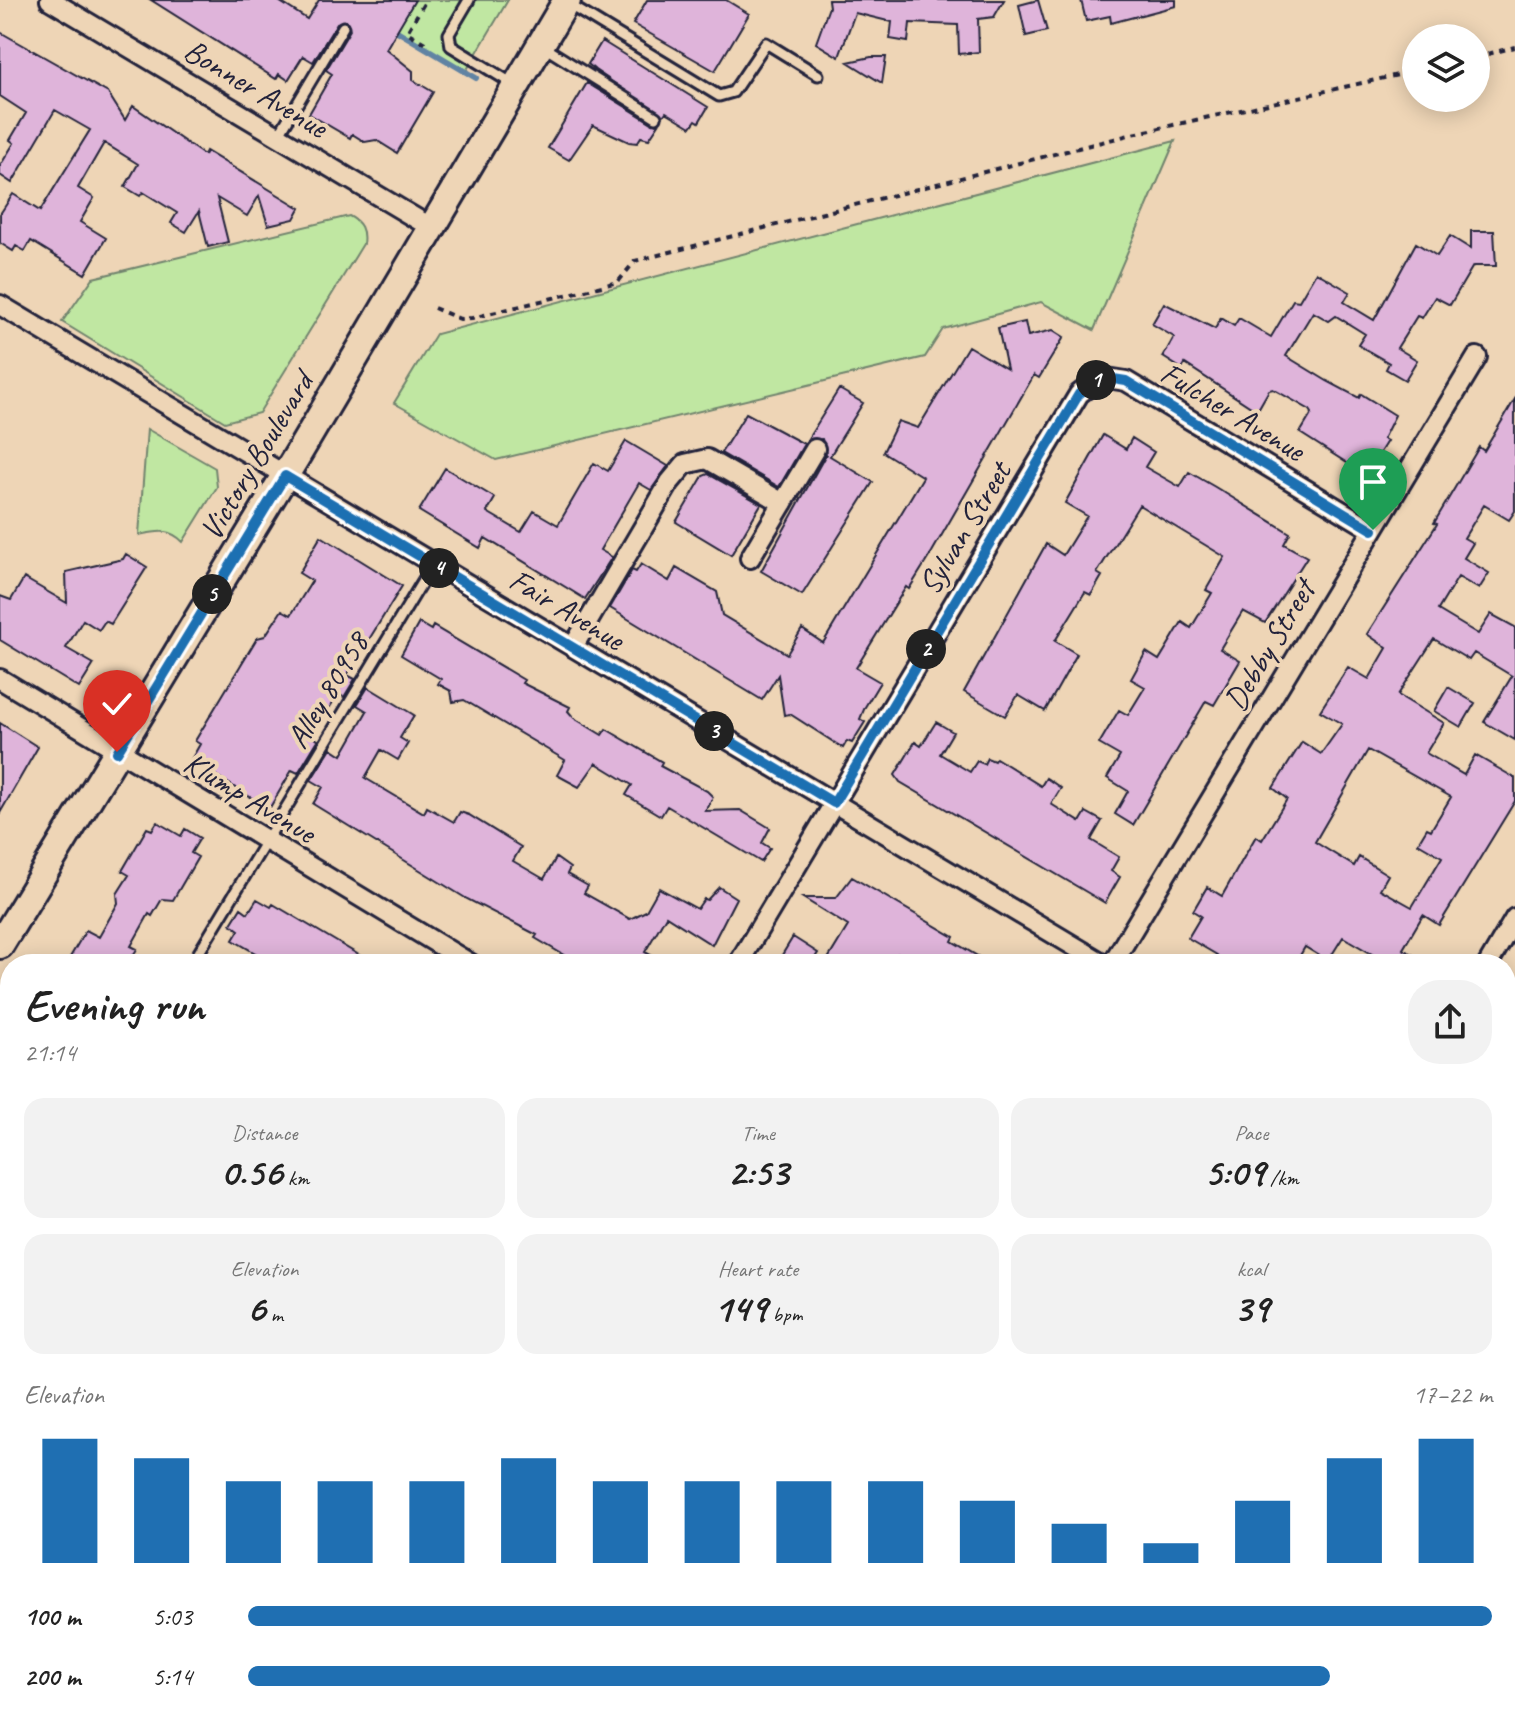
<!DOCTYPE html>
<meta charset="utf-8">
<style>
:root{--surface:#fff;--page:#f2f2f2;--text:#222;--muted:#767676;--accent:#1f6fb2}
body{margin:0;font-family:Caveat,sans-serif;background:var(--page);color:var(--text);height:100vh;display:flex;flex-direction:column;font-size:30px;white-space:nowrap}
*{box-sizing:border-box;margin:0}
p{font-size:26px;color:var(--muted)}
.icon{flex:none;width:44px;height:44px;fill:none;stroke:currentColor;stroke-width:2;stroke-linecap:round;stroke-linejoin:round}
.map{position:relative;flex:1;overflow:hidden}
.sheet{position:absolute;left:0px;top:954px;width:1516px;height:768px;display:flex;flex-direction:column;background:var(--surface);border-radius:32px 32px 0 0;box-shadow:0 4px 20px #0003}
.sheet>*{flex:none}
.tools{position:absolute;left:1402px;top:24px;display:grid;gap:16px}
.tools a{display:grid;place-items:center;width:88px;height:88px;border-radius:50%;background:var(--surface);box-shadow:0 4px 20px #0003;font-size:40px}
.pin{position:absolute;display:grid;place-items:center;width:68px;height:68px;color:#fff;margin:-82px -34px;border-radius:50% 50% 50% 0;rotate:-45deg;box-shadow:0 0 8px #0007}
.pin .icon{rotate:45deg}
.km{position:absolute;width:40px;height:40px;margin:-20px;border-radius:50%;background:#222;color:#fff;font-size:22px;line-height:40px;text-align:center}
.round{display:grid;place-items:center;flex:none;width:84px;height:84px;border-radius:32px;background:var(--page)}
.overview{display:flex;align-items:center;justify-content:space-between;height:136px;padding:0 24px}
h1{font-size:44px;font-weight:700;line-height:60px}
.figures{display:grid;grid-template-columns:repeat(3,1fr);gap:12px;height:136px;padding:8px 24px}
.figures div{display:grid;align-content:center;border-radius:20px;background:var(--page);text-align:center}
.figures b{font-size:40px;font-weight:700}
.figures small{font-size:22px;font-weight:400}
.figures p{font-size:22px}
.chart{height:224px;padding:16px 24px}
.chart p{display:flex;justify-content:space-between}
.chart svg{width:100%;height:144px;margin-top:8px;stroke:var(--accent);stroke-width:6}
ul{padding:0 24px;list-style:none;font-size:26px}
li{display:grid;grid-template-columns:128px 96px 1fr;align-items:center;height:60px}
li i{height:20px;border-radius:10px;background:var(--accent)}
.map>svg:first-child{display:block}
</style>
<div class="map">
<svg width="1515" height="1722" viewBox="0 0 1515 1722">
<rect width="100%" height="100%" fill="#eed5b6"/>
<filter id="ink" filterUnits="userSpaceOnUse"><feTurbulence type="fractalNoise" baseFrequency=".0125" numOctaves="2"/><feDisplacementMap in="SourceGraphic" scale="16" xChannelSelector="R" yChannelSelector="G"/><feConvolveMatrix kernelMatrix="1 2 1 2 8 2 1 2 1" color-interpolation-filters="sRGB"/></filter>
<g filter="url(#ink)">
<!-- green -->
<path fill="#c0e7a2" stroke="#71846e" stroke-width="2" d="M 342,0 L 508,0 L 465,73 Z
M 1175,141 L 1094,330 L 1041,302 L 943,329 L 925,357 L 496,460 L 394,403 L 436,334 Z
M 349,216 C 361,222 365,230 363,244 L 259,413 L 225,422 L 62,322 L 93,278 Z
M 147,429 L 215,468 L 217,487 L 183,542 C 169,528 158,531 139,535 Z"/>
<g fill="none" stroke-linecap="round" stroke-linejoin="round">
<!-- stream -->
<path stroke="#6083a3" stroke-width="6" d="M 392,28 L 476,78"/>
</g>
<!-- building -->
<path fill="#dfb4da" stroke="#22223b" stroke-width="2" fill-rule="evenodd" d="M 151,0 L 277,0 L 307,19 L 319,0 L 415,0 L 386,49 L 413,71 L 413,80 L 433,92 L 397,153 L 376,140 L 365,142 L 352,134 L 350,138 L 309,114 L 332,74 L 326,70 L 350,30 L 347,21 L 337,23 L 313,62 L 303,56 L 288,80 L 279,74 L 276,79 Z
M 647,0 L 726,0 L 749,14 L 715,71 L 633,24 Z
M 828,0 L 1004,0 L 994,17 L 978,19 L 979,52 L 959,54 L 958,25 L 910,23 L 908,42 L 890,39 L 892,22 L 855,13 L 839,57 L 816,43 L 829,7 Z
M 1038,0 L 1047,31 L 1026,36 L 1019,5 Z
M 1081,0 L 1176,0 L 1176,6 L 1111,23 L 1110,16 L 1086,21 Z
M 0,32 L 108,93 L 125,120 L 133,106 L 204,155 L 206,151 L 300,208 L 294,219 L 268,225 L 259,196 L 247,216 L 217,198 L 228,242 L 208,247 L 199,211 L 186,232 L 171,223 L 177,213 L 143,192 L 140,196 L 125,187 L 138,164 L 104,143 L 78,188 L 94,198 L 80,222 L 106,238 L 85,274 L 31,241 L 25,251 L 16,246 L 13,251 L 0,243 L 0,214 L 13,194 L 40,211 L 90,130 L 55,110 L 12,183 L 0,175 L 0,166 L 14,143 L 10,140 L 26,113 L 0,96 Z
M 602,41 L 708,107 L 699,122 L 696,120 L 691,127 L 666,112 L 663,116 L 595,70 L 588,64 Z
M 871,57 L 886,57 L 882,83 L 848,62 Z
M 587,83 L 652,123 L 659,124 L 649,139 L 641,137 L 637,143 L 629,142 L 593,125 L 569,160 L 548,148 Z
M 1471,231 L 1494,231 L 1496,266 L 1473,266 L 1450,305 L 1435,297 L 1422,318 L 1417,316 L 1397,348 L 1417,360 L 1405,380 L 1386,369 L 1389,363 L 1358,345 L 1365,334 L 1336,316 L 1329,321 L 1313,312 L 1286,356 L 1327,381 L 1359,398 L 1361,394 L 1395,415 L 1383,439 L 1387,441 L 1366,475 L 1300,433 L 1312,413 L 1310,410 L 1273,389 L 1269,390 L 1257,411 L 1185,364 L 1182,369 L 1163,357 L 1174,337 L 1152,324 L 1164,303 L 1215,329 L 1221,318 L 1234,326 L 1239,318 L 1271,337 L 1293,300 L 1299,301 L 1316,272 L 1350,292 L 1344,302 L 1374,320 L 1416,243 L 1437,256 L 1450,236 L 1471,249 Z
M 1025,322 L 1028,336 L 1053,330 L 1064,337 L 1039,378 L 1034,375 L 932,552 L 909,589 L 906,587 L 856,668 L 880,682 L 865,707 L 860,719 L 865,722 L 852,743 L 847,741 L 843,748 L 790,714 L 784,715 L 778,675 L 762,700 L 610,608 L 632,570 L 636,572 L 641,564 L 669,581 L 676,568 L 717,592 L 722,615 L 787,654 L 802,629 L 823,643 L 923,477 L 883,452 L 898,421 L 918,428 L 968,346 L 1007,369 L 998,328 Z
M 839,389 L 863,403 L 830,456 L 873,482 L 802,595 L 761,571 L 826,454 L 822,439 L 807,440 Z
M 1515,399 L 1515,511 L 1509,520 L 1484,505 L 1464,538 L 1473,543 L 1464,558 L 1489,573 L 1479,589 L 1458,577 L 1438,610 L 1478,634 L 1491,614 L 1515,627 L 1515,740 L 1484,722 L 1512,676 L 1474,653 L 1469,660 L 1434,639 L 1398,695 L 1444,723 L 1426,753 L 1464,775 L 1475,755 L 1515,778 L 1515,801 L 1439,925 L 1423,915 L 1403,949 L 1429,964 L 1389,964 L 1343,937 L 1328,961 L 1305,947 L 1295,964 L 1211,964 L 1217,955 L 1188,938 L 1201,916 L 1193,911 L 1207,887 L 1222,896 L 1256,836 L 1262,840 L 1287,799 L 1273,788 L 1302,742 L 1321,754 L 1342,724 L 1320,711 L 1348,667 L 1369,679 L 1387,648 L 1367,634 L 1437,524 L 1434,523 L 1479,447 L 1484,451 ZM 1368,750 L 1451,797 L 1431,830 L 1427,828 L 1418,843 L 1442,857 L 1412,907 L 1380,889 L 1388,875 L 1359,857 L 1354,866 L 1315,842 Z
M 746,413 L 804,444 L 779,487 L 721,453 Z
M 1103,435 L 1126,449 L 1132,438 L 1154,452 L 1145,467 L 1180,487 L 1189,472 L 1215,487 L 1290,533 L 1284,544 L 1307,557 L 1265,623 L 1243,611 L 1220,649 L 1240,661 L 1214,705 L 1206,701 L 1133,825 L 1115,814 L 1128,791 L 1107,778 L 1120,756 L 1099,744 L 1119,710 L 1128,715 L 1145,687 L 1131,679 L 1146,652 L 1159,660 L 1182,622 L 1191,628 L 1212,593 L 1206,590 L 1225,557 L 1139,505 L 1097,573 L 1102,576 L 1091,595 L 1085,592 L 1055,641 L 1077,654 L 1045,711 L 1018,695 L 1005,716 L 964,692 L 1046,544 L 1063,555 L 1087,516 L 1065,503 Z
M 626,441 L 668,466 L 651,490 L 639,483 L 600,550 L 612,557 L 585,599 L 485,538 L 480,548 L 419,511 L 445,468 L 495,498 L 487,512 L 521,532 L 534,511 L 558,525 L 594,463 L 608,471 Z
M 708,474 L 761,504 L 731,555 L 676,522 L 703,476 Z
M 321,536 L 402,586 L 347,675 L 355,679 L 344,697 L 338,694 L 312,736 L 318,740 L 298,773 L 292,770 L 269,809 L 191,760 L 200,744 L 195,741 L 257,638 L 265,636 L 282,610 L 291,615 L 312,581 L 299,573 Z
M 126,554 L 147,567 L 111,624 L 105,621 L 99,630 L 83,620 L 66,648 L 94,664 L 79,688 L 0,640 L 0,596 L 11,600 L 24,578 L 67,603 L 66,572 L 123,559 Z
M 419,623 L 431,630 L 433,626 L 524,680 L 522,683 L 570,707 L 568,711 L 574,718 L 602,735 L 606,729 L 662,762 L 660,766 L 707,791 L 713,797 L 705,811 L 740,810 L 770,828 L 762,843 L 770,848 L 761,862 L 667,806 L 661,816 L 626,795 L 632,785 L 596,763 L 579,787 L 557,775 L 565,760 L 464,700 L 453,702 L 451,691 L 438,684 L 441,679 L 401,655 Z
M 368,687 L 414,715 L 400,738 L 408,743 L 398,760 L 381,750 L 365,778 L 424,813 L 427,807 L 454,822 L 460,812 L 469,815 L 521,847 L 513,861 L 544,879 L 556,858 L 570,868 L 567,874 L 588,886 L 584,893 L 630,919 L 646,911 L 659,888 L 697,909 L 704,899 L 707,900 L 719,887 L 736,898 L 712,945 L 666,916 L 645,952 L 667,964 L 579,964 L 535,938 L 537,935 L 467,899 L 313,804 L 323,787 L 311,780 L 331,748 L 342,755 L 367,711 L 357,705 Z
M 1448,687 L 1475,703 L 1461,727 L 1434,711 Z
M 936,722 L 953,732 L 940,754 L 970,772 L 977,761 L 984,764 L 987,758 L 994,761 L 996,758 L 1041,786 L 1046,778 L 1061,788 L 1051,804 L 1080,822 L 1086,812 L 1102,821 L 1091,840 L 1119,857 L 1111,871 L 1120,877 L 1105,903 L 900,782 L 895,775 L 915,742 L 921,746 Z
M 0,723 L 38,747 L 0,813 Z
M 157,822 L 181,836 L 185,829 L 200,838 L 191,853 L 198,857 L 173,900 L 162,899 L 152,916 L 149,914 L 131,946 L 137,949 L 128,964 L 66,964 L 86,930 L 99,937 L 118,903 L 117,894 L 129,875 L 122,871 L 147,828 L 152,830 Z
M 852,877 L 954,937 L 952,941 L 991,964 L 914,964 L 898,954 L 892,964 L 837,964 L 828,959 L 848,926 L 803,898 L 836,898 Z
M 257,899 L 271,907 L 273,904 L 374,964 L 274,964 L 233,940 L 239,930 L 231,924 L 241,908 L 248,913 Z
M 793,937 L 818,953 L 811,964 L 796,964 L 782,955 Z"/>
<g fill="none" stroke-linecap="round" stroke-linejoin="round">
<!-- lane casing -->
<g stroke="#22223b" stroke-width="15">
<path id="lane" d="M 469,0 L 449,34 L 451,46 L 513,84
M 568,4 L 719,96 L 733,92 L 766,43 L 818,75
M 544,47 L 656,117
M 278,136 L 343,27
M 192,964 L 433,564
M 0,1283 L 10,1266
M 0,1609 L 10,1615
M 171,1712 L 188,1722"/>
</g>
<!-- street casing -->
<g stroke="#22223b" stroke-width="24">
<path id="street" d="M 50,0 L 432,228
M 0,305 L 1104,964
M 750,558 L 815,449
M 573,647 L 670,482 L 685,464 L 707,459 L 783,503
M 0,679 L 471,964
M 738,964 L 1079,394 L 1101,377 L 1126,381 L 1373,530
M 1112,964 L 1477,357
M 1488,964 L 1515,918
M 1506,1024 L 1515,1030
M 0,1054 L 10,1060
M 1506,1205 L 1515,1210
M 0,1427 L 10,1433
M 1506,1587 L 1515,1591
M 470,1712 L 486,1722
M 1099,1712 L 1116,1722
M 283,1722 L 289,1712
M 1031,1722 L 1037,1712
M 1407,1722 L 1413,1712"/>
</g>
<!-- secondary casing -->
<g stroke="#22223b" stroke-width="32">
<path id="secondary" d="M 0,945 L 298,454 L 567,0"/>
</g>
<!-- path -->
<path stroke="#22223b" stroke-width="4" stroke-dasharray="6 6" stroke-linecap="butt" d="M 425,43 L 407,32 L 426,0
M 1476,57 L 1515,47
M 434,308 L 460,319 L 472,318 L 618,282 L 635,261 L 1133,134 L 1416,71
M 0,1159 L 10,1142"/>
<!-- lane -->
<use href="#lane" stroke="#eed5b6" stroke-width="9"/>
<!-- street -->
<use href="#street" stroke="#eed5b6" stroke-width="18"/>
<!-- secondary -->
<use href="#secondary" stroke="#eed5b6" stroke-width="26"/>
</g>
</g>
<g fill="none" stroke-linecap="round" stroke-linejoin="round" filter="url(#ink)">
<!-- route casing -->
<g stroke="#fff" stroke-width="16">
<path id="route" d="M 117,752 L 285,476 L 834,803 L 1079,394 L 1101,377 L 1126,381 L 1373,530"/>
</g>
<!-- route -->
<use href="#route" stroke="#1f6fb2" stroke-width="10"/>
</g>
<g text-anchor="middle" stroke-width="8" stroke-linejoin="round" paint-order="stroke">
<!-- street labels -->
<g font-size="32" fill="#22223b" stroke="#eed5b6">
<text transform="translate(256 88) rotate(31)" y="11">Bonner Avenue</text>
<text transform="translate(1233 411) rotate(31)" y="11">Fulcher Avenue</text>
<text transform="translate(256 456) rotate(-59)" y="11">Victory Boulevard</text>
<text transform="translate(964 528) rotate(-59)" y="11">Sylvan Street</text>
<text transform="translate(567 609) rotate(31)" y="11">Fair Avenue</text>
<text transform="translate(1269 645) rotate(-59)" y="11">Debby Street</text>
<text transform="translate(327 690) rotate(-59)" y="11">Alley 80958</text>
<text transform="translate(250 797) rotate(31)" y="11">Klump Avenue</text>
</g>
</g>
</svg>
<div class="tools">
<a><svg class="icon" aria-label="layers" viewBox="0 0 24 24"><path d="M12 4l9 5-9 5-9-5zM3 14l9 5 9-5"/></svg></a>
</div>
<div class="pin" style="left:1373px;top:530px;background:#1e9e55"><svg class="icon" aria-label="arrive" viewBox="0 0 24 24"><path d="M6 21V4h12l-3 4 3 4H6"/></svg></div>
<div class="pin" style="left:117px;top:752px;background:#d93025"><svg class="icon" aria-label="check" viewBox="0 0 24 24"><path d="M5 12l5 5 9-10"/></svg></div>
<b class="km" style="left:1096px;top:380px">1</b>
<b class="km" style="left:926px;top:649px">2</b>
<b class="km" style="left:714px;top:731px">3</b>
<b class="km" style="left:439px;top:568px">4</b>
<b class="km" style="left:212px;top:594px">5</b>
<section class="sheet">
<div class="overview"><div><h1>Evening run</h1><p>21:14</p></div><a class="round"><svg class="icon" aria-label="share" viewBox="0 0 24 24"><path d="M12 15V3M7 8l5-5 5 5M5 13v7h14v-7"/></svg></a></div>
<div class="figures">
<div><p>Distance</p><b>0.56<small> km</small></b></div>
<div><p>Time</p><b>2:53</b></div>
<div><p>Pace</p><b>5:09<small> /km</small></b></div>
</div>
<div class="figures">
<div><p>Elevation</p><b>6<small> m</small></b></div>
<div><p>Heart rate</p><b>149<small> bpm</small></b></div>
<div><p>kcal</p><b>39</b></div>
</div>
<div class="chart"><p><span>Elevation</span>17–22 m</p>
<svg viewBox="0 0 160 44" preserveAspectRatio="none"><path d="M5 44V6M15 44V12M25 44V19M35 44V19M45 44V19M55 44V12M65 44V19M75 44V19M85 44V19M95 44V19M105 44V25M115 44V32M125 44V38M135 44V25M145 44V12M155 44V6"/></svg>
</div>
<ul>
<li><b>100 m</b>5:03<i style="width:100%"></i></li>
<li><b>200 m</b>5:14<i style="width:87%"></i></li>
</ul>
</section>
</div>
